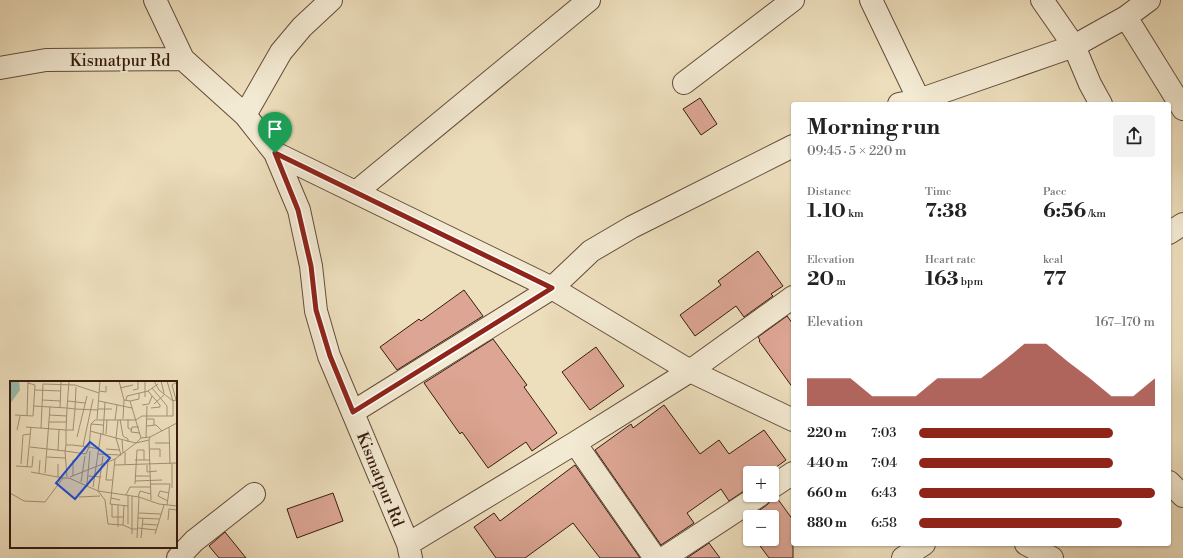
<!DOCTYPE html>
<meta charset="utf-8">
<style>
:root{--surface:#fff;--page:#f2f2f2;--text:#222;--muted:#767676;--accent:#8f2418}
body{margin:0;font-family:"Libre Bodoni",serif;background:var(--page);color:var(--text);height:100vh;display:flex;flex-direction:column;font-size:15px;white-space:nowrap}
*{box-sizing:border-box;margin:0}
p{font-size:13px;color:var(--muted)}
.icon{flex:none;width:22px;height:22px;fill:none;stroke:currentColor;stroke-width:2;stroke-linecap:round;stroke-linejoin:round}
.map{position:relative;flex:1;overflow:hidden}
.details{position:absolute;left:791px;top:102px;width:380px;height:444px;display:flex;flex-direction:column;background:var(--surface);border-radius:4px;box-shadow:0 1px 3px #0004}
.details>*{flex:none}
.controls{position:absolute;left:743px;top:466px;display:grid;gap:8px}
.controls a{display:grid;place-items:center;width:36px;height:36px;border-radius:4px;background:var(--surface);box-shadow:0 1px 3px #0004;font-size:20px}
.pin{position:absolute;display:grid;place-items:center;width:34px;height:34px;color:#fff;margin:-41px -17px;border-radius:50% 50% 50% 0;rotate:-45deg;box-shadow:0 0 4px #0007}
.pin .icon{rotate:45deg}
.round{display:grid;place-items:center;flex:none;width:42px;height:42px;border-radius:4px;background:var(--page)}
.summary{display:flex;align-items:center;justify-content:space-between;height:68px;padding:0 16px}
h1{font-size:22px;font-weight:700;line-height:30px}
.figures{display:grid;grid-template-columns:repeat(3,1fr);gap:6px;height:68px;padding:4px 16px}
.figures div{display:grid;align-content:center}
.figures b{font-size:20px;font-weight:700}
.figures small{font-size:11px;font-weight:400}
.figures p{font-size:11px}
.chart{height:112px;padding:8px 16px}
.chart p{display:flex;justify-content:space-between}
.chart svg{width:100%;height:72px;margin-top:4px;fill:var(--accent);opacity:.7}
ul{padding:0 16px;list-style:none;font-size:13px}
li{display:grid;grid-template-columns:64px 48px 1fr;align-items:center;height:30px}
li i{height:10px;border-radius:5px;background:var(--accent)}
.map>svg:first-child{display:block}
</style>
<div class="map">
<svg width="1183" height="558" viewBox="0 0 1183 558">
<rect width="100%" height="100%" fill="#eddebc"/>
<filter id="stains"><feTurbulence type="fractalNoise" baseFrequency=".005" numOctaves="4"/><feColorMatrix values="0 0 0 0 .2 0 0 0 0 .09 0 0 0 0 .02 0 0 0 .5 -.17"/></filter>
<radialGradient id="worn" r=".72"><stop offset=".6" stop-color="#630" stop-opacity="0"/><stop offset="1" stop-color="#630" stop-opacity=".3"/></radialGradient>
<!-- building -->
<path fill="#dda694" stroke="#361b0f" d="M 700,98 L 717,124 L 701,135 L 683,109 Z
M 758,251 L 783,286 L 771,294 L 773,296 L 744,317 L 736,306 L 695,336 L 680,315 L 721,285 L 718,281 Z
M 464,290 L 483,316 L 397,370 L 380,347 L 419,319 L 421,321 Z
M 787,316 L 793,324 L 793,388 L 759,341 L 760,340 L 758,337 Z
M 493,339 L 527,385 L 524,387 L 557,433 L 532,451 L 526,442 L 488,468 L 462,432 L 460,434 L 424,383 Z
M 596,347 L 624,386 L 590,410 L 562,372 Z
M 664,405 L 700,454 L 719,440 L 729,454 L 764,430 L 786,460 L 768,473 L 750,473 L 750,487 L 729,501 L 721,489 L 687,513 L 694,523 L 661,545 L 595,450 L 631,424 L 633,428 Z
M 575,465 L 640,558 L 600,558 L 573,523 L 525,558 L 496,558 L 474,527 L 494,513 L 500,521 Z
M 333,493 L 343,521 L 297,538 L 287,509 Z
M 777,498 L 793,520 L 793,558 L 769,558 L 755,539 L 772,539 L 772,517 L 750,517 L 750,532 L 743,522 L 744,521 L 767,505 L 772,499 Z
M 225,532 L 246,558 L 219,558 L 209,546 Z
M 709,543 L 720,558 L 687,558 Z"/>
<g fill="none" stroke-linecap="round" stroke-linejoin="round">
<!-- minor casing -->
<g stroke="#644c3a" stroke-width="24">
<path id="minor" d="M 155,0 L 183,59
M 871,0 L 919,100 L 1074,46 L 1042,0
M 1126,17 L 1183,109
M 0,68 L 46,60 L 183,59 L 245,115 L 275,153 L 299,210 L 311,266 L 316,311 L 329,356 L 408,544 L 411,558
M 684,83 L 793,0
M 899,104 L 919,100
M 1101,104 L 1090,84 L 1074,46 L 1126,17 L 1149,0
M 245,115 L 281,52 L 302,27 L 331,0
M 275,153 L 552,288 L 690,371 L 793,420
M 356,192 L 589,0
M 1169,233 L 1183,224
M 353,412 L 552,288 L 591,251 L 632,227 L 793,146
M 575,443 L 655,558
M 1169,482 L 1183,496
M 772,487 L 793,473
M 408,544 L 575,443 L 690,371 L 793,297
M 1026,544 L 1052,558
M 178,558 L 194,541 L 254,494
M 664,558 L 760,495
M 903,558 L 924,544"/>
</g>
<!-- minor -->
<use href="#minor" stroke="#f3ead3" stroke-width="22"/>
</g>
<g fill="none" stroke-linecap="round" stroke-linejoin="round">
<!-- route casing -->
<g stroke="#fff" stroke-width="8">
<path id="route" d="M 275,153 L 552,288 L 353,412 L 330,356 L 316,310 L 311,266 L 298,210 Z"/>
</g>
<!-- route -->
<use href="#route" stroke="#8f2418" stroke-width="5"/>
</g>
<g text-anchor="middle" stroke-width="3" stroke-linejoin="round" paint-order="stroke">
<!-- street labels -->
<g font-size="16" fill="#361b0f" stroke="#f3ead3">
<text x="120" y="66">Kismatpur Rd</text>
<text transform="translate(381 479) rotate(68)" y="6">Kismatpur Rd</text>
</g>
</g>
<!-- overview -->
<g transform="translate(10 381)">
<rect width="167" height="167" fill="#eddebc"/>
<path d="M 0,0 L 9,0 L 10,9 L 0,23 Z" fill="#99bcaf"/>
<path fill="none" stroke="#a49077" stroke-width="1" d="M 109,0 L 114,19M 135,0 L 135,16M 144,0 L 149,9 L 163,20M 151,0 L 154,12M 110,7 L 123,4M 142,7 L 157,25 L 157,35M 25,9 L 51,10M 123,9 L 128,8 L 128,0M 89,10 L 96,11 L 96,5M 138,10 L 150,24 L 150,26 L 141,27M 32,19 L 51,20M 116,19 L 117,15 L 138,10 L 148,3M 58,20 L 75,22M 89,20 L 122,27M 120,20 L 129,18 L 129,12M 163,20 L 166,19 L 162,4 L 167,1M 144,23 L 155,13M 132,24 L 139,23 L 142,15M 24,25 L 57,27 L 59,0M 50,27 L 51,0M 88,28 L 102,28M 5,34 L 23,35 L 25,4 L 18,2M 39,34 L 57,35M 17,35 L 18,0M 87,38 L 90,0M 110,38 L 113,55 L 118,58 L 118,61M 113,38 L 114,19 L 120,20 L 131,57 L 140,56M 118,38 L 118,47 L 122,49M 137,38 L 144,38 L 144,44M 105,39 L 107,24M 39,41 L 57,41M 81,43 L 93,44M 137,45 L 146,44 L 152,50M 16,46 L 56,49 L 57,27 L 65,28 L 66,6M 129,46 L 122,46 L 121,51 L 130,52M 159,46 L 160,83M 31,47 L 33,3 L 65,4 L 89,12M 7,49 L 10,35M 63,49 L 65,28 L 88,29M 80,50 L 106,57 L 108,39M 93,53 L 95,21M 96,53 L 97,39M 67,56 L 77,15M 136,57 L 137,25M 112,59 L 113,72M 139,59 L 141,119M 145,62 L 160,62M 56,64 L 62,64 L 79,66 L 76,73 L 55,70 ZM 56,64 L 56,49 L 64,49M 73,65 L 83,18M 20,66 L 55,70 L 57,96M 88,68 L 79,66 L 81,43 L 85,39 L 126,39 L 132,35 L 163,35 L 163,20 L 157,0M 96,68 L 109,69M 140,68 L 150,68 L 150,76M 48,70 L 49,48M 115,71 L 115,84M 87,73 L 111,74 L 106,57 L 126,62 L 131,57M 93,75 L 88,110 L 95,119 L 98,143 L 113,144 L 122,148 L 122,153M 37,76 L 55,77M 125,79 L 140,79M 98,80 L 96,99 L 103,99M 11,83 L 13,54 L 20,53M 162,83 L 162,107M 105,84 L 167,82M 137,84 L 137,91 L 147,90M 6,85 L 22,86 L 23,75M 17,86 L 21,46M 21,91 L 53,97M 29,92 L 30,79M 35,92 L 40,26M 63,95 L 63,79M 78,95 L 91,96M 125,95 L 140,95M 48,96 L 48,83M 60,96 L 105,78 L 126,62 L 139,59 L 140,56 L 167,42M 125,100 L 152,99M 71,101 L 75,75M 77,103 L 80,70M 125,103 L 127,69 L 134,69 L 134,79M 140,103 L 160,103 L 157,124M 83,106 L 91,52M 0,112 L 14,120 L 35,121 L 53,97 L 59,97 L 88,110 L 129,116 L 149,123 L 167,125M 116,114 L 120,106 L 141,106M 122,115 L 122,148 L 128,148M 69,116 L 90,115M 128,116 L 130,110 L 141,113M 101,117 L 105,78M 110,119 L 101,117 L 100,123 L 118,125M 158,120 L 148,115 L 150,110 L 159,112M 102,123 L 102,136 L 113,136M 129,132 L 151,133M 128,137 L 149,138M 158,139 L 159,128 L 167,129M 118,143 L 118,114M 132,143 L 148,144M 113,144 L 114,124M 108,146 L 108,124M 128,147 L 146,149M 145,153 L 154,124M 127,157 L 129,116M 131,157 L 133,137"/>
<path fill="#1d4ed8" fill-opacity="0.15" stroke="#1d4ed8" stroke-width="2" d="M 80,61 L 100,77 L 65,118 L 46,102 Z"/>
<rect width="167" height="167" fill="none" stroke="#361b0f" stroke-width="2"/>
</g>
<rect width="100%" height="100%" filter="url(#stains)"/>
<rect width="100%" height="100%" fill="url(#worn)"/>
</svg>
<div class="controls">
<a>+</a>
<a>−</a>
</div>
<div class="pin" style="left:275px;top:153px;background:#1e9e55"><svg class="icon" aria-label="arrive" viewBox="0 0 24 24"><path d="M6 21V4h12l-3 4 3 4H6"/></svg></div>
<section class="details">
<div class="summary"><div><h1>Morning run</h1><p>09:45 · 5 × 220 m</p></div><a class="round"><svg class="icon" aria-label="share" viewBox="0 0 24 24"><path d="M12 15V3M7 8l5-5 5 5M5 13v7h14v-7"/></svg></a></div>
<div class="figures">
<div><p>Distance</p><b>1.10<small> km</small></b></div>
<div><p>Time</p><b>7:38</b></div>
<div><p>Pace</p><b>6:56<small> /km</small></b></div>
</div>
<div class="figures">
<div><p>Elevation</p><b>20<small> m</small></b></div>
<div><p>Heart rate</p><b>163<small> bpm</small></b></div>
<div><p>kcal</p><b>77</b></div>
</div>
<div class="chart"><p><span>Elevation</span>167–170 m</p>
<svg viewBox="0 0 160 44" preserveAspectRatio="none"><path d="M0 44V27L10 27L20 27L30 38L40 38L50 38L60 27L70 27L80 27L90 17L100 6L110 6L120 17L130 27L140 38L150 38L160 27V44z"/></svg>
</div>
<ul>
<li><b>220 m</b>7:03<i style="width:82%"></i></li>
<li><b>440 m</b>7:04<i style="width:82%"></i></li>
<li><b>660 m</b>6:43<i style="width:100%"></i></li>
<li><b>880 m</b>6:58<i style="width:86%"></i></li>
</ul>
</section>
</div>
